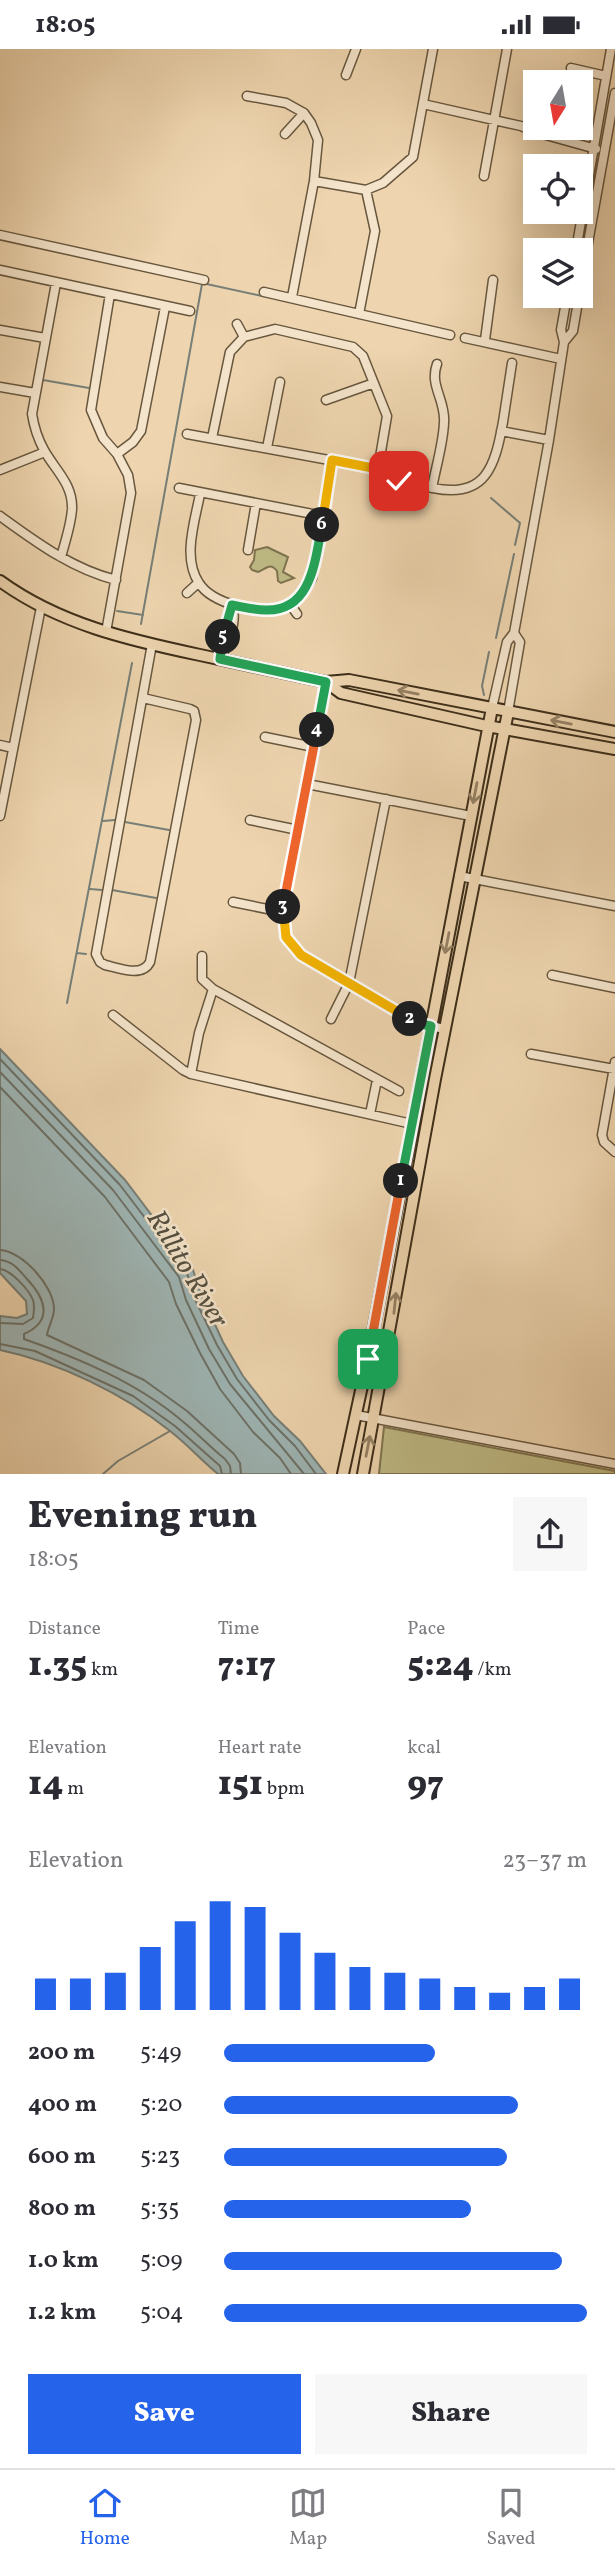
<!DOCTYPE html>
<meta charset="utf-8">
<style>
:root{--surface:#fff;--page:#f7f7f7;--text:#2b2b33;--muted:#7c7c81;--line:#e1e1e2;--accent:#2563eb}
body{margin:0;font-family:Vollkorn,serif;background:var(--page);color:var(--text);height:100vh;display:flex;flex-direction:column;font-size:26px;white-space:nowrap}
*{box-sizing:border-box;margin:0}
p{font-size:23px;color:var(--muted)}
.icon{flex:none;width:38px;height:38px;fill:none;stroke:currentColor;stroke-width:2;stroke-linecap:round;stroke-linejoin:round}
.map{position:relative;height:1425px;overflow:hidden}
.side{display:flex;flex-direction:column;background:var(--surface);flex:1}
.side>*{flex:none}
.needle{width:46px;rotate:191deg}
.buttons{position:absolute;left:523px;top:21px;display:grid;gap:14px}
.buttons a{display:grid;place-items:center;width:70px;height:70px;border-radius:0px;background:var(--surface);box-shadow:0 7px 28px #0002;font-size:35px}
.pin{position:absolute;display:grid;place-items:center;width:60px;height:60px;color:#fff;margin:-30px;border-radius:14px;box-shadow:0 4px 10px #0006}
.km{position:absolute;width:35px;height:35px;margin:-18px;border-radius:50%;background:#222;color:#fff;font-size:19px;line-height:35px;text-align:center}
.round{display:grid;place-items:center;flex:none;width:74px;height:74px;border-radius:0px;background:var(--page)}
.head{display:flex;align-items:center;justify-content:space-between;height:119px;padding:0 28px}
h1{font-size:38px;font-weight:800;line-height:52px}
.figures{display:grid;grid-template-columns:repeat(3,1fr);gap:10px;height:119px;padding:7px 28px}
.figures div{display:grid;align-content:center}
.figures b{font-size:35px;font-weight:800}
.figures small{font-size:19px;font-weight:400}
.figures p{font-size:19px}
.chart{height:196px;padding:14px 28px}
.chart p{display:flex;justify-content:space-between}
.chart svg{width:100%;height:126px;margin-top:7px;stroke:var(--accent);stroke-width:6}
.button{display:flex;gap:14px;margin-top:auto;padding:14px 28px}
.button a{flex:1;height:80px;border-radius:0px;background:var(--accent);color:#fff;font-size:28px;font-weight:800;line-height:80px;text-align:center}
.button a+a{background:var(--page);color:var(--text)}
ul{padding:0 28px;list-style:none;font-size:23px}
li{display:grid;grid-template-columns:112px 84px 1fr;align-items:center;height:52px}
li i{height:18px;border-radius:9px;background:var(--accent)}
.status{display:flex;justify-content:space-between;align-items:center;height:49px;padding:0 35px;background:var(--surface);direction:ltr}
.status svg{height:19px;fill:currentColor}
.dock{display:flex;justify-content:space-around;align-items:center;height:98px;border-top:2px solid var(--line);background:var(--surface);font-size:19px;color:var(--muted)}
.dock a{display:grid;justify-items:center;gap:4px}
.dock .active{color:var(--accent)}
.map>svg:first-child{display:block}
</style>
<div class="status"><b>18:05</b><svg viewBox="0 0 49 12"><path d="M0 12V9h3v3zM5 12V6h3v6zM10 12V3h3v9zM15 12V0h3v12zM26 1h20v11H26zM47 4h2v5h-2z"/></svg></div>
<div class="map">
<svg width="615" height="1425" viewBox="0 0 615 1425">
<rect width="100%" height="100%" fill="#eed5af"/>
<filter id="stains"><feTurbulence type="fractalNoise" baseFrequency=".00286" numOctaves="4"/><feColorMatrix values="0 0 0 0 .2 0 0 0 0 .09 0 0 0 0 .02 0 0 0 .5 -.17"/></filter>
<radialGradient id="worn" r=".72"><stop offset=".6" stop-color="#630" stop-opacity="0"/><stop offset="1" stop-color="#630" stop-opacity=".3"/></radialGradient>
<!-- green -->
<path fill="#bfbb86" stroke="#7e7450" stroke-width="2" d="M 267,498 L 288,508 L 283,523 L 294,529 L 281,534 L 278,532 L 277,522 C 270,513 266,520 258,523 L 252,521 L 250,518 L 254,511 L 255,501 Z
M 384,1378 L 615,1422 L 615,1425 L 379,1425 Z"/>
<!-- water -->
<path fill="#9eb6b6" stroke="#777f77" stroke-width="2" d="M 0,1000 L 125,1131 L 193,1221 L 201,1245 L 223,1293 L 243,1327 L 274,1367 L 300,1392 L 326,1425 L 218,1425 C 201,1411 187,1395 170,1382 C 124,1345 58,1313 0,1301 L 0,1267 L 17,1269 L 27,1265 L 26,1252 L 0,1224 Z"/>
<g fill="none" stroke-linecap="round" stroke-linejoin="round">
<!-- shore -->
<path stroke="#6d7268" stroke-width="2" d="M 0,1010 L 120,1136 L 187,1224 L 194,1248 L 217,1296 L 237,1330 L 269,1371 L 295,1397 L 316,1425
M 0,1023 L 113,1141 L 179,1228 L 186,1251 L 209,1300 L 230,1335 L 304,1425
M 0,1038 L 105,1148 L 169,1233 L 176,1255 L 200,1304 L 220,1340 L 253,1383 L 280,1409 L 291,1425
M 0,1201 C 22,1202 54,1237 54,1260 C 54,1269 48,1278 47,1286 L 144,1331 L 187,1362 L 234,1405 L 240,1414 L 241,1425
M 0,1211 C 13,1212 19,1221 27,1230 C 45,1249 54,1272 24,1285 L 24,1290 C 78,1309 136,1333 181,1371 C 196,1383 210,1398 225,1410 L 230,1417 L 231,1425
M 0,1220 C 11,1221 29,1241 33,1251 C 35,1257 34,1263 33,1269 L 23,1275 L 0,1274
M 0,1295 L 35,1302 L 133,1347 L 175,1377 L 220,1417 L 222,1425"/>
<!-- stream -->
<path stroke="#777f77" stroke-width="2" d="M 179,229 L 262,247
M 43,331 L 89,339
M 491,449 L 520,474 L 515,496
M 117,562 L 143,566
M 141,575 L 202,235
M 496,589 L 514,505
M 484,646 L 482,637 L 489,603
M 103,772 L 115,771
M 125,773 L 169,781
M 90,840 L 102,841
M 112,841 L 156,849
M 77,904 L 86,905
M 67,954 L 132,614
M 103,1425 L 118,1412 L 170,1382"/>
<!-- minor casing -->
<g stroke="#68573e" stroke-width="11">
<path id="minor" d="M 571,19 L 606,27
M 346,26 L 356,0
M 247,47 L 286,54 L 304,64 L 311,74 L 318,91 L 314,132 L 292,248
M 423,55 L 521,77 L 535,83 L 596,100
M 285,85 L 304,64
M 484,127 L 507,0
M 314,132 L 366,141
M 0,186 L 204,231
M 576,201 L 611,0
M 0,221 L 190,262
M 581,233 L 615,44
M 56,234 L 32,365 C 34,378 38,390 44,401 C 55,421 73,435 72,460 C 71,476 65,493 61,508
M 264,243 L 450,286
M 359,265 L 375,182 L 366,141 L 383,134 L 413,108 L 433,0
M 237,275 L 244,288
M 0,281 L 45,289
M 465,289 L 561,310
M 485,291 L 493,231
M 564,293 L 573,282 L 579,247
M 0,338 L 35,344
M 326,351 L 374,334
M 501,382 L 549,391
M 187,385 L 378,420 C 395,433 413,435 433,439 C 486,450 495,417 503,373 C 506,353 509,334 512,314
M 212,389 L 230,303 L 244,288 L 275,280 L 353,298 L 363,307 L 387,367 L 378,420
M 267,399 L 280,333
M 117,405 L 133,393 L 141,382 L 165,258
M 0,421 L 45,403
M 179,439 L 323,467
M 432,439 C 436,418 443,395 444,374 C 446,351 429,337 437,315
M 200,445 C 195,472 182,509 199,534 C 212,555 260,566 283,559 C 297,554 305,541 312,529 L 332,411
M 0,467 C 36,493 72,520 116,531
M 248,501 L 256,454
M 187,544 L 198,534
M 290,555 L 297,565
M 106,583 L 131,444 L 128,426 L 117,405 L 103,389 L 91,361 L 110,245
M 221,604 L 229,563 L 232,556
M 220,610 C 228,595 238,573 232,556
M 326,633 L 282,863 L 286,888 L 301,906 L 420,975 L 445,980
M 143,649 L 190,660 L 194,662 L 196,671 L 150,913 C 142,929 119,919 105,916 L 100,913 L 96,905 L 152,595
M 492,659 L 507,593 L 514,584 L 549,391 L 564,293 L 561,281 L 567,247
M 508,663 L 520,593 L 514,584
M 265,688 L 314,698
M 0,696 L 13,699
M 307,735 L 471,767
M 0,767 L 41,558
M 250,771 L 298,781
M 459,827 L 615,857
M 233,853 L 282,863
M 202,907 L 202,930 L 213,940 L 399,1042
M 552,926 L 615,939
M 113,966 L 183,1021 L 191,1025 L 412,1075
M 331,970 L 349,934 L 386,750
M 531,1005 L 614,1020
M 615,1013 L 602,1086 L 604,1093 L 615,1103
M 191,1025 L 199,984 L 213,940
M 370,1065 L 377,1031
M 356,1366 L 615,1415"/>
</g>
<!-- major casing -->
<g stroke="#3c2d19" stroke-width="14">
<path id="major" d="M 0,532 C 59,575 129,591 200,606 C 242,615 284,624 326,633 L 349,631 L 615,683
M 326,633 L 341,644 L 482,676 L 615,700
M 343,1425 L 368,1309 L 492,659
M 363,1425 L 435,1030 L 508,663"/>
</g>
<!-- minor -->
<use href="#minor" stroke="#f4e4cb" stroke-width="8"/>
<!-- major -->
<use href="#major" stroke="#eed5af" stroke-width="10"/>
</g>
<!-- one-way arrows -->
<defs><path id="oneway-shaft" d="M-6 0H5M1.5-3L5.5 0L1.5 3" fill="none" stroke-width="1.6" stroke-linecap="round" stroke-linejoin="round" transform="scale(1.75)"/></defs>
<g stroke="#958164">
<use href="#oneway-shaft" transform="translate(408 643) rotate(-169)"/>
<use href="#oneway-shaft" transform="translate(561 673) rotate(-169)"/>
<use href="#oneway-shaft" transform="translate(475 744) rotate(101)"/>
<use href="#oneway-shaft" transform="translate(447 894) rotate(101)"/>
<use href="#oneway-shaft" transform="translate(395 1254) rotate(-84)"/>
<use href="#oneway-shaft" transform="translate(368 1397) rotate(-79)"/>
</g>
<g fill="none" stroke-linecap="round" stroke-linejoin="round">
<!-- split-1 casing -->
<g stroke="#fff" stroke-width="14">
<path id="split-1" d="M 368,1310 L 401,1132"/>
</g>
<!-- split-2 casing -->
<g stroke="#fff" stroke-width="14">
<path id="split-2" d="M 401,1132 L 431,977 L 420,975 L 410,970"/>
</g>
<!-- split-3 casing -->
<g stroke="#fff" stroke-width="14">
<path id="split-3" d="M 283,858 L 286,888 L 301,906 L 410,970"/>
</g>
<!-- split-4 casing -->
<g stroke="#fff" stroke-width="14">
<path id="split-4" d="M 283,858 L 317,681"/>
</g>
<!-- split-5 casing -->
<g stroke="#fff" stroke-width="14">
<path id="split-5" d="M 223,588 L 220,610 L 326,633 L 317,681"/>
</g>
<!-- split-6 casing -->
<g stroke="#fff" stroke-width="14">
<path id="split-6" d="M 223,588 L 232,556 C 243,558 254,561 265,561 C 312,563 315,511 322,476"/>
</g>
<!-- split-7 casing -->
<g stroke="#fff" stroke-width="14">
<path id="split-7" d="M 322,476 L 332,411 L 378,420 L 399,432"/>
</g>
<!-- split-1 -->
<use href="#split-1" stroke="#f0652b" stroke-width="9"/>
<!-- split-2 -->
<use href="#split-2" stroke="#22a559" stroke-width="9"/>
<!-- split-3 -->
<use href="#split-3" stroke="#f5b400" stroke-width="9"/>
<!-- split-4 -->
<use href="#split-4" stroke="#f0652b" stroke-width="9"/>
<!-- split-5 -->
<use href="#split-5" stroke="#22a559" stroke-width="9"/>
<!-- split-6 -->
<use href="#split-6" stroke="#22a559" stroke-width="9"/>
<!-- split-7 -->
<use href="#split-7" stroke="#f5b400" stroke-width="9"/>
</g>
<g text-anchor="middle" stroke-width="5" stroke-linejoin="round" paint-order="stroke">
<!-- water labels -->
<g font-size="28" font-style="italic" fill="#544f40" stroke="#f4e4cb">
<text transform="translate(189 1219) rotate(59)" y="10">Rillito River</text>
</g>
</g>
<rect width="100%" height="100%" filter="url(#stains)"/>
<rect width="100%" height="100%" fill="url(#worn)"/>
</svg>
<div class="buttons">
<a><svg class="needle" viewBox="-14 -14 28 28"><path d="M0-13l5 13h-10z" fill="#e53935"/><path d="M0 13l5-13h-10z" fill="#7c7c81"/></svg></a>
<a><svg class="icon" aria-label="locate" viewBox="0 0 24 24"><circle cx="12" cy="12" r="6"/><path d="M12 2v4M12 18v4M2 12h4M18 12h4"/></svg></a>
<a><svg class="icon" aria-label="layers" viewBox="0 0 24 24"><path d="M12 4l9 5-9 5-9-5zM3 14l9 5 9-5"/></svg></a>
</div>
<div class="pin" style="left:368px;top:1310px;background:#1e9e55"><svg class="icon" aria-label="arrive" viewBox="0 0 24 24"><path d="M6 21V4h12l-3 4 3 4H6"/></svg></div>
<div class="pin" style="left:399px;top:432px;background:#d93025"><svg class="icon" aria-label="check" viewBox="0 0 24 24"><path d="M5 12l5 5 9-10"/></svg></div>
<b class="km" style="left:401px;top:1132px">1</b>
<b class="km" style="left:410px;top:970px">2</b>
<b class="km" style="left:283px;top:858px">3</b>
<b class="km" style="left:317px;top:681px">4</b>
<b class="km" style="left:223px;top:588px">5</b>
<b class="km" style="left:322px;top:476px">6</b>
</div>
<section class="side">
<div class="head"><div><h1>Evening run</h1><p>18:05</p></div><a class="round"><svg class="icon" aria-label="share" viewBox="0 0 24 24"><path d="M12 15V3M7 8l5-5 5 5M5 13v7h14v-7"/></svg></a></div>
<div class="figures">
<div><p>Distance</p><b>1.35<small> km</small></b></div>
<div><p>Time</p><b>7:17</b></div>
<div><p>Pace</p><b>5:24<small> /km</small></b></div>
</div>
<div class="figures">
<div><p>Elevation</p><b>14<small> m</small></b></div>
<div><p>Heart rate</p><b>151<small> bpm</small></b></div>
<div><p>kcal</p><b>97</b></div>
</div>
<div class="chart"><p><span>Elevation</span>23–37 m</p>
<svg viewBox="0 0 160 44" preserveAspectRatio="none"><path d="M5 44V33M15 44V33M25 44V31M35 44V22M45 44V13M55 44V6M65 44V8M75 44V17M85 44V24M95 44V29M105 44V31M115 44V33M125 44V36M135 44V38M145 44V36M155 44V33"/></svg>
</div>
<ul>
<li><b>200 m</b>5:49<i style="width:58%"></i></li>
<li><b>400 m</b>5:20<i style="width:81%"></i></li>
<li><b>600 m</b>5:23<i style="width:78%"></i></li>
<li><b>800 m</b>5:35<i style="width:68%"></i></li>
<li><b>1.0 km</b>5:09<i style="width:93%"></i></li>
<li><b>1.2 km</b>5:04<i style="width:100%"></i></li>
</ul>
<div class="button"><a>Save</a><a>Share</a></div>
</section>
<nav class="dock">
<a class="active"><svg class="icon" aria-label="home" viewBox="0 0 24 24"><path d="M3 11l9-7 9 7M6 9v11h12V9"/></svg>Home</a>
<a><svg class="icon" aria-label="map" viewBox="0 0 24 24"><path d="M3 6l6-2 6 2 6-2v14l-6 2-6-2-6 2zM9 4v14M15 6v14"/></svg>Map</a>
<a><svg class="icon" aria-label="saved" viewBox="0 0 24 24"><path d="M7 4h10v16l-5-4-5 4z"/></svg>Saved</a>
</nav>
